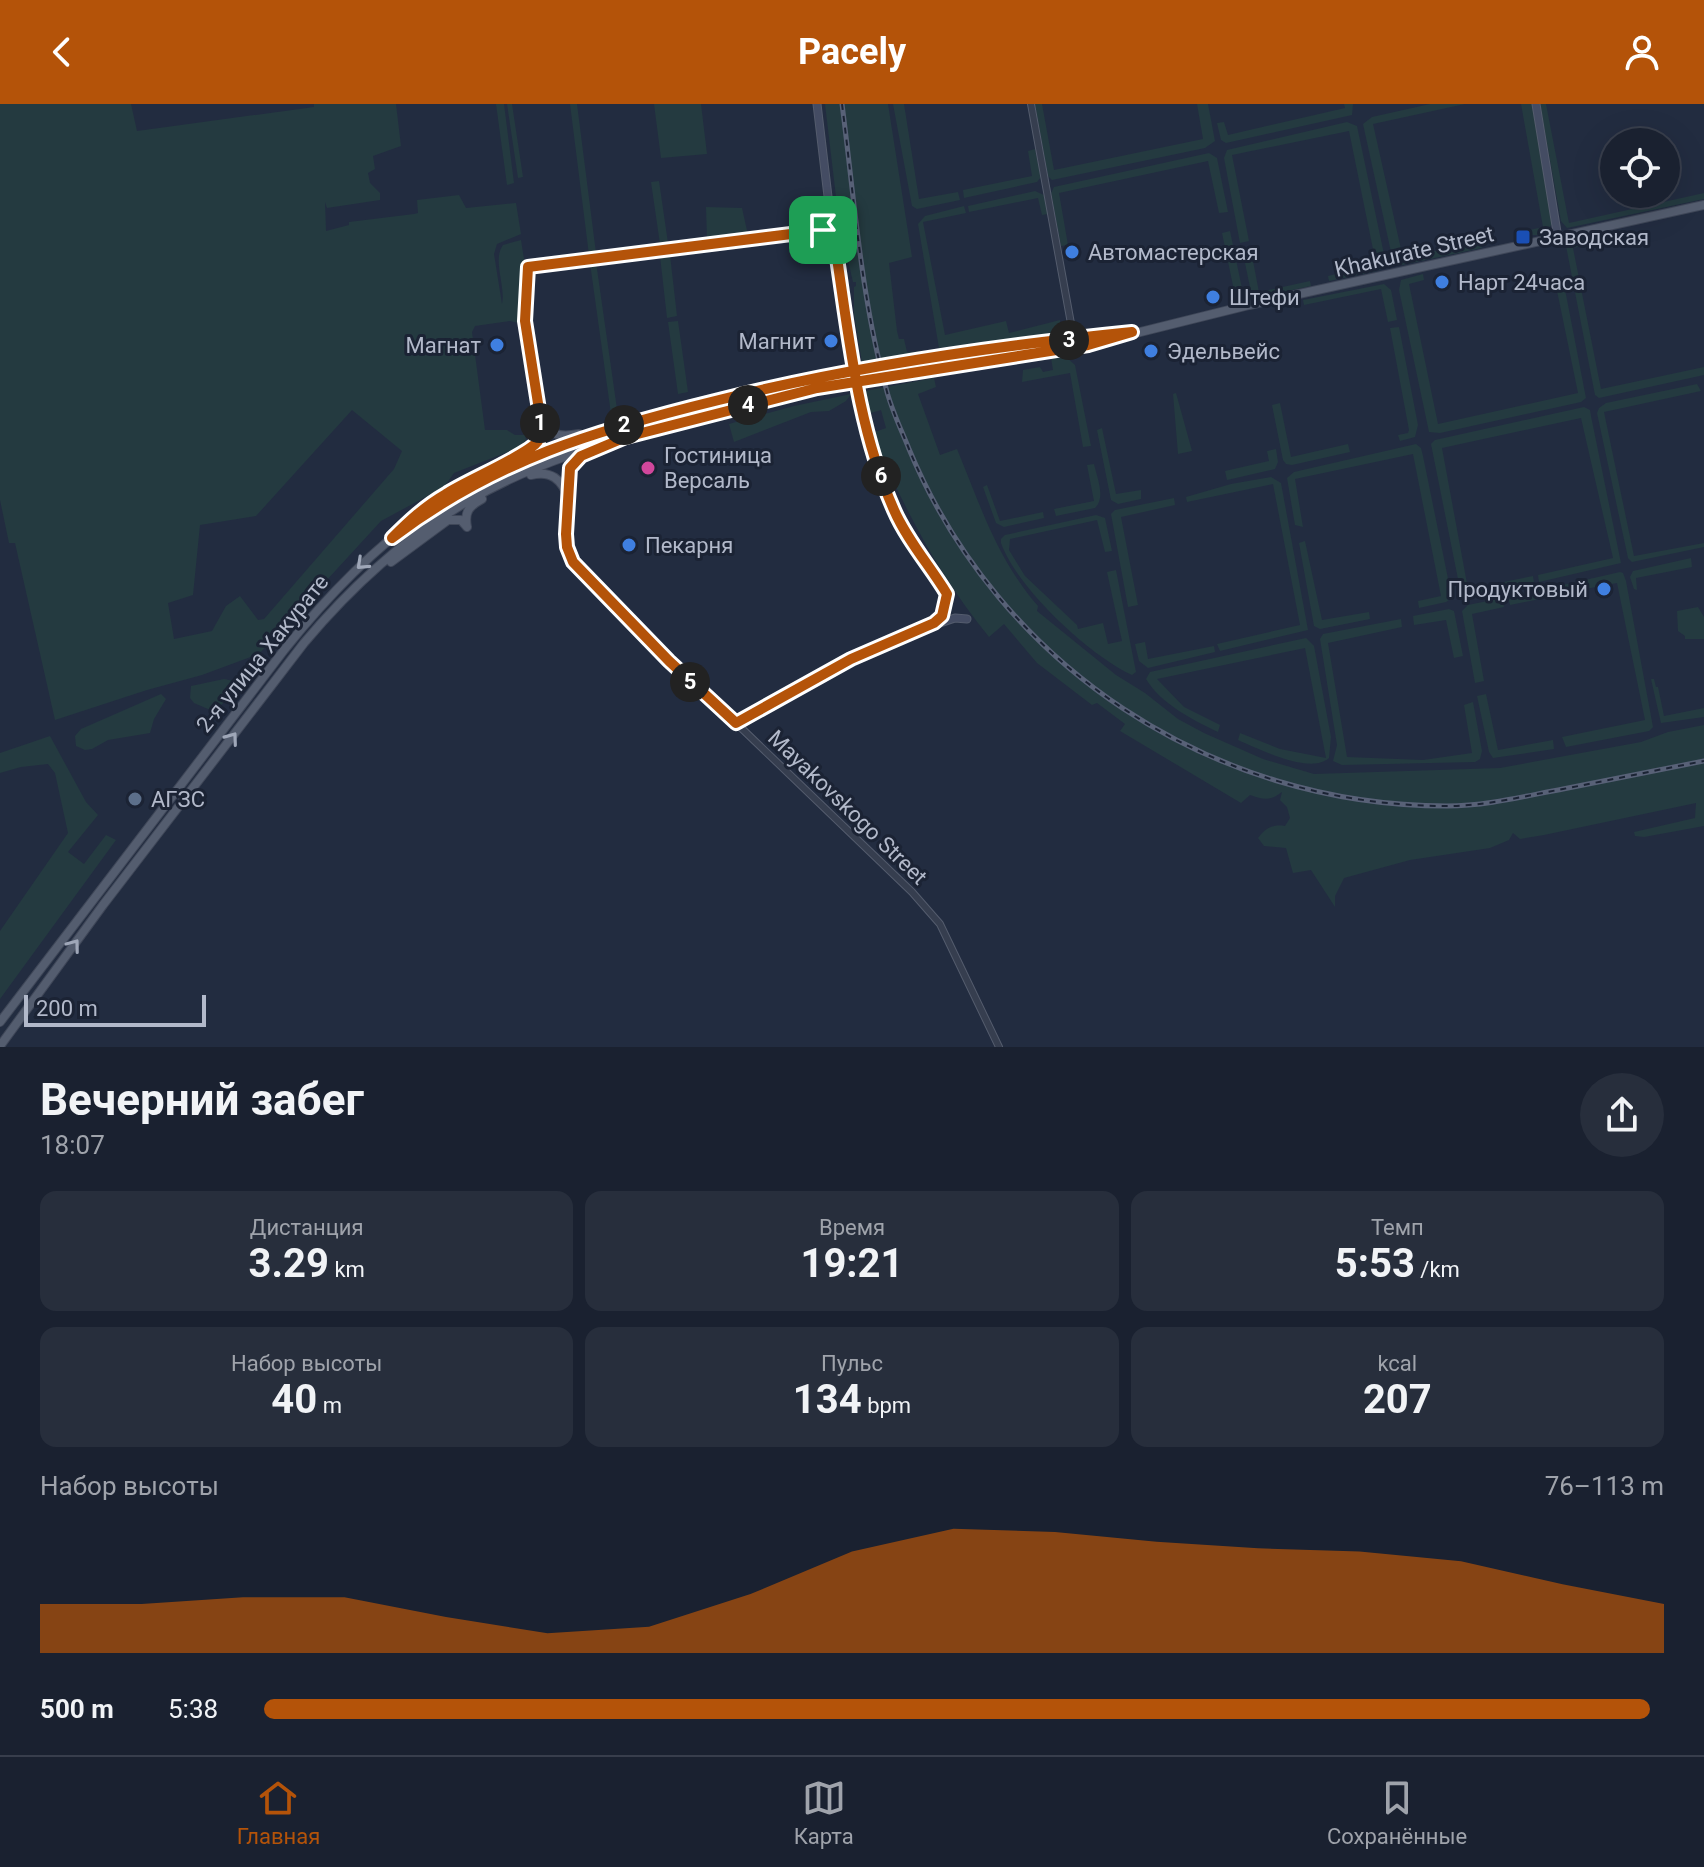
<!DOCTYPE html>
<html lang="ru">
<meta charset="utf-8">
<style>
:root{--surface:#1a2130;--page:#272e3c;--text:#f1f3f6;--muted:#9fa3ab;--line:#383e4c;--accent:#b45309}
body{margin:0;font-family:Roboto,sans-serif;background:var(--page);color:var(--text);height:100vh;display:flex;flex-direction:column;font-size:30px;white-space:nowrap}
*{box-sizing:border-box;margin:0}
p{font-size:26px;color:var(--muted)}
.icon{flex:none;width:44px;height:44px;fill:none;stroke:currentColor;stroke-width:2;stroke-linecap:round;stroke-linejoin:round}
.map{position:relative;height:943px;overflow:hidden}
.sheet{display:flex;flex-direction:column;background:var(--surface);flex:1}
.sheet>*{flex:none}
.buttons{position:absolute;left:1600px;top:24px;display:grid;gap:16px}
.buttons a{display:grid;place-items:center;width:80px;height:80px;border-radius:50%;background:var(--surface);box-shadow:0 8px 32px #0002,0 0 0 2px var(--line);font-size:40px}
.scale{position:absolute;left:24px;bottom:20px;width:182px;box-sizing:border-box;padding-left:8px;border:4px solid #b2b9ca;border-top:0;font-size:22px;line-height:28px;white-space:nowrap;color:#b2b9ca;-webkit-text-stroke:6px #1b2334;paint-order:stroke}
.pin{position:absolute;display:grid;place-items:center;width:68px;height:68px;color:#fff;margin:-34px;border-radius:16px;box-shadow:0 4px 12px #0006}
.km{position:absolute;width:40px;height:40px;margin:-20px;border-radius:50%;background:#222;color:#fff;font-size:22px;line-height:40px;text-align:center}
.round{display:grid;place-items:center;flex:none;width:84px;height:84px;border-radius:42px;background:var(--page)}
.summary{display:flex;align-items:center;justify-content:space-between;height:136px;padding:0 40px}
h1{font-size:44px;font-weight:700;line-height:60px}
.figures{display:grid;grid-template-columns:repeat(3,1fr);gap:12px;height:136px;padding:8px 40px}
.figures div{display:grid;align-content:center;border-radius:16px;background:var(--page);text-align:center}
.figures b{font-size:40px;font-weight:700}
.figures small{font-size:22px;font-weight:400}
.figures p{font-size:22px}
.chart{height:224px;padding:16px 40px}
.chart p{display:flex;justify-content:space-between}
.chart svg{width:100%;height:144px;margin-top:8px;fill:var(--accent);opacity:.7}
ul{padding:0 40px;list-style:none;font-size:26px}
li{display:grid;grid-template-columns:128px 96px 1fr;align-items:center;height:60px}
li i{height:20px;border-radius:10px;background:var(--accent)}
header{display:flex;justify-content:space-between;align-items:center;height:104px;padding:0 40px;background:var(--accent);color:#fff;font-size:36px;font-weight:700}
.tab-bar{display:flex;justify-content:space-around;align-items:center;height:112px;border-top:2px solid var(--line);background:var(--surface);font-size:22px;color:var(--muted)}
.tab-bar a{display:grid;justify-items:center;gap:4px}
.tab-bar .active{color:var(--accent)}
.map>svg:first-child{display:block}
</style>
<header><svg class="icon" aria-label="back" viewBox="0 0 24 24"><path d="M15 5l-7 7 7 7"/></svg>Pacely<svg class="icon" aria-label="person" viewBox="0 0 24 24"><circle cx="12" cy="8" r="4"/><path d="M4 21q1-7 8-7t8 7"/></svg></header>
<div class="map">
<svg width="1704" height="943" viewBox="0 0 1704 943">
<rect width="100%" height="100%" fill="#222c40"/>
<!-- green -->
<path fill="#243a40" fill-rule="evenodd" d="M 0,0 L 131,0 L 137,27 L 314,3 L 314,0 L 396,0 L 401,42 L 373,52 L 375,65 L 368,69 L 370,79 L 380,89 L 380,96 L 327,104 L 325,98 L 326,127 L 349,121 L 349,118 L 414,110 L 418,109 L 417,96 L 459,91 L 466,104 L 516,99 L 521,130 L 497,140 L 494,150 L 502,200 C 506,182 492,156 503,141 L 521,136 L 525,161 L 522,214 L 518,219 L 510,217 L 475,222 L 472,228 L 485,326 L 507,326 L 515,331 L 525,331 L 526,336 L 520,343 L 454,369 L 444,383 L 381,417 L 259,550 L 202,571 L 147,586 L 55,616 L 15,439 L 9,439 L 0,396 ZM 352,306 L 402,347 L 394,365 L 264,515 L 258,516 L 240,492 L 226,502 L 212,527 L 174,535 L 168,499 L 193,491 L 200,421 L 256,412 Z
M 496,0 L 504,0 L 514,79 L 507,81 Z
M 507,0 L 512,0 L 523,73 L 518,74 Z
M 570,0 L 577,0 L 596,149 L 589,151 Z
M 654,0 L 701,0 L 707,50 L 661,54 Z
M 825,0 L 888,0 L 912,153 L 889,159 L 897,227 L 899,235 L 904,235 L 907,248 L 929,247 L 862,258 L 854,210 L 854,183 L 856,182 L 856,178 L 853,178 L 839,118 Z
M 893,0 L 904,0 L 919,95 L 958,88 L 960,96 L 917,105 L 912,102 Z
M 1035,0 L 1042,0 L 1054,66 L 1203,35 L 1197,0 L 1208,0 L 1215,37 L 1205,44 L 1052,76 L 1048,72 Z
M 1344,0 L 1353,0 L 1352,11 L 1226,39 L 1221,36 L 1217,19 L 1224,18 L 1228,31 L 1345,4 Z
M 1430,0 L 1465,0 L 1373,20 L 1403,154 L 1480,137 L 1482,144 L 1402,161 L 1396,159 L 1391,148 L 1363,20 L 1372,13 Z
M 1521,0 L 1532,0 L 1552,120 L 1543,131 L 1526,131 L 1525,127 L 1543,123 Z
M 1540,0 L 1546,0 L 1569,119 L 1704,89 L 1704,95 L 1567,124 L 1561,117 Z
M 1347,18 L 1357,22 L 1385,155 L 1383,164 L 1377,167 L 1329,177 L 1328,172 L 1376,160 L 1349,27 L 1232,51 L 1249,137 L 1240,139 L 1224,54 L 1227,46 Z
M 1035,45 L 1041,73 L 1037,78 L 964,94 L 963,86 L 1032,72 L 1028,47 Z
M 1209,49 L 1217,54 L 1228,108 L 1219,109 L 1208,57 L 1059,89 L 1068,141 L 1061,142 L 1051,89 L 1054,83 Z
M 659,77 L 668,139 L 660,140 L 651,78 Z
M 1035,87 L 1044,91 L 1048,110 L 1042,111 L 1038,94 L 969,108 L 968,102 Z
M 964,102 L 966,109 L 923,118 L 945,231 L 1006,217 L 1009,229 L 1060,216 L 1060,228 L 939,244 L 918,120 L 925,112 Z
M 706,103 L 742,104 L 748,131 L 707,135 Z
M 1230,127 L 1243,189 L 1240,195 L 1236,196 L 1222,129 Z
M 1616,127 L 1617,134 L 1573,144 L 1601,285 L 1704,263 L 1704,271 L 1599,294 L 1595,291 L 1566,142 L 1573,137 Z
M 670,151 L 677,212 L 667,214 L 660,152 Z
M 1253,157 L 1259,188 L 1310,177 L 1311,182 L 1260,193 L 1251,188 L 1245,159 Z
M 596,158 L 617,305 L 616,309 L 611,310 L 590,159 Z
M 1423,170 L 1424,176 L 1409,180 L 1438,320 L 1578,289 L 1555,177 L 1563,175 L 1586,294 L 1581,298 L 1440,329 L 1429,328 L 1399,186 L 1401,176 Z
M 1384,180 L 1391,186 L 1397,216 L 1388,218 L 1381,185 L 1304,201 L 1303,196 Z
M 678,217 L 688,288 L 678,290 L 668,218 Z
M 1399,223 L 1418,321 L 1415,333 L 1400,337 L 1398,331 L 1408,329 L 1409,326 L 1390,224 Z
M 1065,252 L 1075,261 L 1091,342 L 1083,343 L 1070,269 L 1022,278 L 1023,266 L 1040,263 L 1043,268 L 1053,266 L 1051,254 Z
M 934,274 L 936,283 L 918,290 L 940,351 L 957,345 C 981,403 997,455 1038,502 L 1037,507 L 1116,571 L 1145,589 L 1178,615 L 1204,629 L 1263,655 L 1314,670 L 1500,664 L 1641,638 L 1668,628 L 1704,621 L 1704,722 L 1644,733 L 1635,732 L 1634,728 L 1695,714 L 1696,699 L 1544,731 L 1520,735 L 1513,729 L 1509,736 L 1490,744 L 1410,756 L 1344,774 L 1335,792 L 1335,803 L 1311,766 L 1293,769 L 1286,744 L 1264,742 L 1258,734 C 1265,724 1273,720 1285,722 L 1290,714 L 1287,703 L 1280,696 L 1282,688 C 1270,697 1264,696 1250,691 L 1241,699 L 1120,627 L 1125,620 L 1097,599 L 1092,601 L 1037,559 L 1004,520 L 989,533 C 938,470 903,403 872,329 L 886,324 L 881,306 L 871,309 L 867,307 L 865,287 Z
M 1697,280 L 1701,287 L 1604,308 L 1634,452 L 1704,439 L 1704,443 L 1632,458 L 1628,454 L 1597,309 L 1599,304 L 1606,299 Z
M 1176,289 L 1192,347 L 1178,350 L 1173,290 Z
M 851,290 L 846,297 L 829,307 L 811,308 L 734,338 L 729,320 L 794,302 Z
M 1280,299 L 1291,353 L 1348,340 L 1350,348 L 1292,361 L 1286,360 L 1283,356 L 1272,301 Z
M 1584,303 L 1590,306 L 1591,312 L 1621,459 L 1539,478 L 1538,471 L 1613,454 L 1581,314 L 1442,344 L 1468,485 L 1533,472 L 1534,479 L 1468,492 L 1461,490 L 1431,340 L 1435,336 Z
M 1102,324 L 1116,390 L 1141,386 L 1141,395 L 1118,400 L 1111,396 L 1097,326 Z
M 1416,340 L 1421,344 L 1423,352 L 1452,494 L 1446,498 L 1419,504 L 1418,497 L 1441,492 L 1413,350 L 1295,375 L 1303,423 L 1295,421 L 1287,374 L 1294,368 Z
M 1276,345 L 1278,358 L 1275,365 L 1227,376 L 1225,367 L 1269,357 L 1267,347 Z
M 1094,360 C 1097,374 1106,393 1095,404 L 1056,412 L 1054,405 L 1094,397 L 1087,361 Z
M 1271,373 L 1281,379 L 1308,526 L 1220,547 L 1217,540 L 1300,521 L 1273,380 L 1187,398 L 1186,393 L 1231,380 Z
M 987,381 L 1000,417 L 1043,408 L 1044,414 L 1004,423 L 996,419 L 983,383 Z
M 1174,394 L 1175,401 L 1121,413 L 1138,501 L 1128,503 L 1111,410 L 1115,406 Z
M 1096,411 L 1105,414 L 1112,447 L 1105,448 L 1097,416 L 1010,435 L 1009,446 L 1025,472 L 1077,521 L 1078,525 L 1103,519 L 1108,540 L 1122,537 L 1107,468 L 1116,466 L 1136,568 L 1132,571 C 1089,551 1017,484 1001,439 L 1001,435 L 1005,431 Z
M 1305,437 L 1322,516 L 1369,508 L 1370,515 L 1320,525 L 1314,522 L 1299,439 Z
M 1691,454 L 1692,463 L 1636,474 L 1637,486 L 1634,485 L 1630,473 L 1633,467 Z
M 1620,468 L 1623,469 L 1626,477 L 1653,623 L 1649,627 L 1566,643 L 1562,633 L 1645,616 L 1617,479 L 1564,489 L 1563,481 Z
M 1558,482 L 1559,491 L 1510,501 L 1508,493 Z
M 1502,494 L 1504,503 L 1472,510 L 1484,577 L 1475,579 L 1462,507 L 1468,501 Z
M 1698,503 L 1704,513 L 1704,535 L 1685,535 L 1685,532 L 1678,527 L 1677,507 Z
M 1449,505 L 1454,507 L 1463,552 L 1454,554 L 1446,516 L 1414,521 L 1413,512 Z
M 1401,515 L 1402,523 L 1328,539 L 1347,653 L 1423,656 L 1472,649 L 1464,601 L 1473,598 L 1482,647 L 1480,655 L 1475,658 L 1342,661 L 1333,657 L 1337,641 L 1320,535 L 1323,530 Z
M 1306,534 L 1314,542 L 1331,633 L 1329,654 C 1310,671 1259,645 1238,636 L 1240,629 L 1280,645 L 1326,654 L 1305,544 L 1157,575 L 1184,603 L 1220,621 L 1218,628 C 1193,616 1161,600 1146,575 L 1150,568 Z
M 1145,538 L 1148,555 L 1214,542 L 1215,548 L 1148,564 L 1139,557 L 1135,540 Z
M 224,575 L 234,577 L 234,587 L 215,608 L 194,599 L 190,594 L 191,582 Z
M 1651,575 L 1654,575 L 1656,583 L 1658,583 L 1664,612 L 1704,604 L 1704,613 L 1661,619 Z
M 161,590 L 166,595 L 154,615 L 150,629 L 108,636 L 92,645 L 85,646 L 76,642 L 75,632 L 81,625 Z
M 1486,590 L 1498,646 L 1553,636 L 1554,645 L 1493,654 L 1489,648 L 1477,592 Z
M 50,632 L 86,698 L 98,711 L 68,748 L 84,760 L 106,731 L 116,736 L 0,895 L 0,827 L 68,729 L 55,669 L 48,660 L 21,663 L 0,669 L 0,649 Z"/>
<g fill="none" stroke-linecap="round" stroke-linejoin="round">
<!-- tertiary casing -->
<g stroke="#545c6d" stroke-width="8">
<path id="tertiary" d="M 1031,0 L 1072,225
M 736,619 L 912,788 L 940,820 L 999,943"/>
</g>
<!-- secondary casing -->
<g stroke="#545c6d" stroke-width="9">
<path id="secondary" d="M 1536,0 L 1558,134
M 540,312 L 525,217 L 528,163 L 832,126
M 569,394 L 567,443 L 573,458 L 669,557 L 736,619 L 851,555 L 927,524 L 942,512 L 947,502 L 947,490 L 895,409 L 867,336 L 832,126 L 817,0
M 937,520 L 955,514 L 967,515"/>
</g>
<!-- primary casing -->
<g stroke="#3f4758" stroke-width="10">
<path id="primary" d="M 1060,237 L 1107,231
M 1061,244 L 1088,241 L 1249,201 L 1704,101
M 540,312 C 549,331 558,334 579,330
M 528,348 L 538,337 L 540,317
M 531,371 C 551,366 561,375 569,394
M 569,387 L 570,364 L 581,352
M 432,399 L 471,374 L 522,350
M 391,458 L 448,416 L 461,416 L 467,423 C 464,408 469,402 482,395
M 0,918 L 284,546 C 325,495 369,448 423,410 C 540,329 714,294 852,265
M 0,942 L 103,801 L 304,539 C 351,483 404,434 468,397 C 533,359 605,338 677,319 C 736,304 794,289 854,277"/>
</g>
<!-- tertiary -->
<use href="#tertiary" stroke="#363e4f" stroke-width="6"/>
<!-- secondary -->
<use href="#secondary" stroke="#444c63" stroke-width="7"/>
<!-- primary -->
<use href="#primary" stroke="#545d6f" stroke-width="8"/>
<!-- rail casing -->
<g stroke="#586177" stroke-width="5">
<path id="rail" d="M 842,0 C 854,92 861,194 886,284 C 891,305 901,325 909,345 C 999,562 1212,702 1447,702 C 1486,702 1525,692 1563,685 C 1610,676 1657,666 1704,657"/>
</g>
<!-- rail -->
<use href="#rail" stroke="#1b2334" stroke-width="2" stroke-dasharray="6" stroke-linecap="butt"/>
<!-- primary-bridge casing -->
<g stroke="#3f4758" stroke-width="10" stroke-linecap="butt">
<path id="primary-bridge" d="M 852,265 L 1060,237
M 854,277 L 1061,244"/>
</g>
<!-- primary-bridge -->
<use href="#primary-bridge" stroke="#545d6f" stroke-width="8"/>
</g>
<!-- one-way arrows -->
<defs><path id="oneway-chevron" d="M-2-3.5L2.5 0L-2 3.5" fill="none" stroke-width="1.6" stroke-linecap="round" stroke-linejoin="round" transform="scale(2)"/></defs>
<g stroke="#9fa7b8">
<use href="#oneway-chevron" transform="translate(362 460) rotate(137)"/>
<use href="#oneway-chevron" transform="translate(232 634) rotate(-54)"/>
<use href="#oneway-chevron" transform="translate(74 841) rotate(-53)"/>
</g>
<g fill="none" stroke-linecap="round" stroke-linejoin="round">
<!-- route casing -->
<g stroke="#fff" stroke-width="16">
<path id="route" d="M 823,126 L 528,163 L 525,217 L 540,312 L 538,337 C 528,351 465,377 446,390 C 425,402 409,417 392,434 C 495,356 596,326 719,296 C 855,262 993,242 1132,228 L 1088,241 L 817,284 L 626,333 L 581,352 L 570,364 L 566,430 L 567,443 L 573,458 L 669,557 L 736,619 L 851,555 L 934,519 L 942,512 L 947,490 C 930,462 907,436 894,406 C 857,323 849,231 835,141 L 832,126 L 823,126"/>
</g>
<!-- route -->
<use href="#route" stroke="#b45309" stroke-width="10"/>
</g>
<!-- markers -->
<rect fill="#1a4fb4" stroke="#1b2334" stroke-width="3" x="1515" y="125" width="16" height="16" rx="4"/>
<g fill="#3f7fe0" stroke="#1b2334" stroke-width="3">
<circle cx="1072" cy="148" r="8"/>
<circle cx="1442" cy="178" r="8"/>
<circle cx="1213" cy="193" r="8"/>
<circle cx="831" cy="237" r="8"/>
<circle cx="497" cy="241" r="8"/>
<circle cx="1151" cy="247" r="8"/>
<circle cx="629" cy="441" r="8"/>
<circle cx="1604" cy="485" r="8"/>
</g>
<circle fill="#d1479c" stroke="#1b2334" stroke-width="3" cx="648" cy="364" r="8"/>
<circle fill="#5c6f8a" stroke="#1b2334" stroke-width="3" cx="135" cy="695" r="8"/>
<g text-anchor="middle" stroke-width="6" stroke-linejoin="round" paint-order="stroke">
<!-- poi labels -->
<g font-size="22" fill="#b2b9ca" stroke="#1b2334" text-anchor="start">
<text x="1539" y="141">Заводская</text>
<text x="1088" y="156">Автомастерская</text>
<text x="1458" y="186">Нарт 24часа</text>
<text x="1229" y="201">Штефи</text>
<text x="815" y="245" text-anchor="end">Магнит</text>
<text x="481" y="249" text-anchor="end">Магнат</text>
<text x="1167" y="255">Эдельвейс</text>
<text x="664" y="359">Гостиница<tspan x="664" dy="25">Версаль</tspan></text>
<text x="645" y="449">Пекарня</text>
<text x="1588" y="493" text-anchor="end">Продуктовый</text>
<text x="151" y="703">АГЗС</text>
</g>
<!-- street labels -->
<g font-size="22" fill="#b2b9ca" stroke="#1b2334">
<text transform="translate(1414 147) rotate(-13)" y="8">Khakurate Street</text>
<text transform="translate(262 549) rotate(-51)" y="8">2-я улица Хакурате</text>
<text transform="translate(848 703) rotate(44)" y="8">Mayakovskogo Street</text>
</g>
</g>
</svg>
<div class="buttons">
<a><svg class="icon" aria-label="locate" viewBox="0 0 24 24"><circle cx="12" cy="12" r="6"/><path d="M12 2v4M12 18v4M2 12h4M18 12h4"/></svg></a>
</div>
<div class="scale">200 m</div>
<div class="pin" style="left:823px;top:126px;background:#1e9e55"><svg class="icon" aria-label="arrive" viewBox="0 0 24 24"><path d="M6 21V4h12l-3 4 3 4H6"/></svg></div>
<b class="km" style="left:540px;top:319px">1</b>
<b class="km" style="left:624px;top:321px">2</b>
<b class="km" style="left:1069px;top:236px">3</b>
<b class="km" style="left:748px;top:301px">4</b>
<b class="km" style="left:690px;top:578px">5</b>
<b class="km" style="left:881px;top:372px">6</b>
</div>
<section class="sheet">
<div class="summary"><div><h1>Вечерний забег</h1><p>18:07</p></div><a class="round"><svg class="icon" aria-label="share" viewBox="0 0 24 24"><path d="M12 15V3M7 8l5-5 5 5M5 13v7h14v-7"/></svg></a></div>
<div class="figures">
<div><p>Дистанция</p><b>3.29<small> km</small></b></div>
<div><p>Время</p><b>19:21</b></div>
<div><p>Темп</p><b>5:53<small> /km</small></b></div>
</div>
<div class="figures">
<div><p>Набор высоты</p><b>40<small> m</small></b></div>
<div><p>Пульс</p><b>134<small> bpm</small></b></div>
<div><p>kcal</p><b>207</b></div>
</div>
<div class="chart"><p><span>Набор высоты</span>76–113 m</p>
<svg viewBox="0 0 160 44" preserveAspectRatio="none"><path d="M0 44V29L10 29L20 27L30 27L40 33L50 38L60 36L70 26L80 13L90 6L100 7L110 10L120 12L130 13L140 16L150 23L160 29V44z"/></svg>
</div>
<ul>
<li><b>500 m</b>5:38<i style="width:99%"></i></li>
</ul>
</section>
<nav class="tab-bar">
<a class="active"><svg class="icon" aria-label="home" viewBox="0 0 24 24"><path d="M3 11l9-7 9 7M6 9v11h12V9"/></svg>Главная</a>
<a><svg class="icon" aria-label="map" viewBox="0 0 24 24"><path d="M3 6l6-2 6 2 6-2v14l-6 2-6-2-6 2zM9 4v14M15 6v14"/></svg>Карта</a>
<a><svg class="icon" aria-label="saved" viewBox="0 0 24 24"><path d="M7 4h10v16l-5-4-5 4z"/></svg>Сохранённые</a>
</nav>
